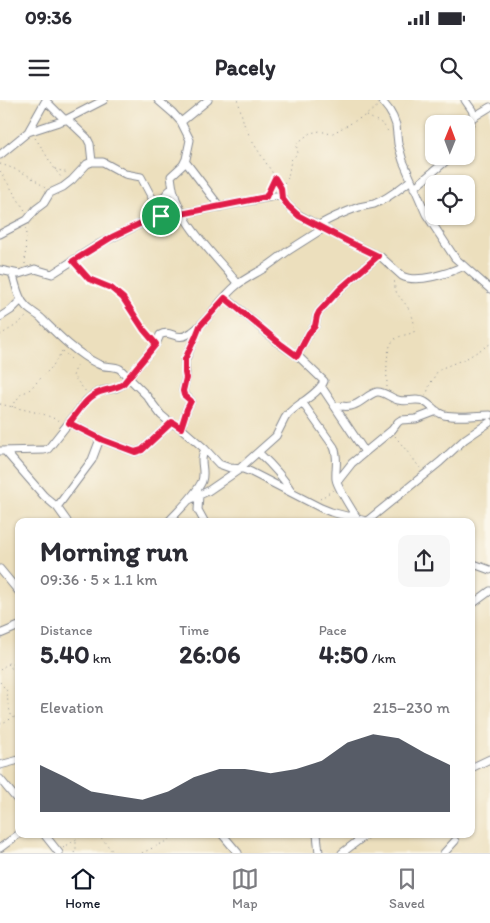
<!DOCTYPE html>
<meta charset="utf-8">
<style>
:root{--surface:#fff;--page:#f7f7f7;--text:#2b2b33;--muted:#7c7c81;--line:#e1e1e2;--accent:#111827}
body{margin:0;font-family:Itim,sans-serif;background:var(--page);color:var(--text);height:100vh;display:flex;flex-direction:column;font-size:19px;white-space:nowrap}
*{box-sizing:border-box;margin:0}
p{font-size:16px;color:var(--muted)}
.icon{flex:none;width:28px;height:28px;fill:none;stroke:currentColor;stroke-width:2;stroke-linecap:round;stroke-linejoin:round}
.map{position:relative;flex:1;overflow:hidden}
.sheet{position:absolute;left:15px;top:418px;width:460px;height:320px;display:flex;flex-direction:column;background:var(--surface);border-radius:10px;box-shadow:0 1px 4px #0004}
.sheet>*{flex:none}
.needle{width:32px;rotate:1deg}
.buttons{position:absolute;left:425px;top:15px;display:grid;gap:10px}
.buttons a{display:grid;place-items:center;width:50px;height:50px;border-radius:10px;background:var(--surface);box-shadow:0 1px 4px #0004;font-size:25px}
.pin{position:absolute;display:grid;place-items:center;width:42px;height:42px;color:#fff;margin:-21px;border:2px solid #fff;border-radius:50%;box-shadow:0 1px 5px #0007}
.round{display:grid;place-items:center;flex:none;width:52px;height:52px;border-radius:10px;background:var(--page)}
.overview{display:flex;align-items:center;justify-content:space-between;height:85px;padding:0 25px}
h1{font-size:28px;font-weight:700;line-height:38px}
.stats{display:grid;grid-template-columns:repeat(3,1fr);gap:8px;height:85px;padding:5px 25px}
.stats div{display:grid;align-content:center}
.stats b{font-size:25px;font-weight:700}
.stats small{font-size:14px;font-weight:400}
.stats p{font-size:14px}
.chart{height:140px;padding:10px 25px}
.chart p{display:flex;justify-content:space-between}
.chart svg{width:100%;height:90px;margin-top:5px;fill:var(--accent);opacity:.7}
.status{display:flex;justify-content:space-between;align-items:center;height:35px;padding:0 25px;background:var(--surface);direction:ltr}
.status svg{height:14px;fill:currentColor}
header{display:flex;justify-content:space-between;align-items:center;height:65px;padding:0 25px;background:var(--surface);font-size:22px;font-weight:700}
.dock{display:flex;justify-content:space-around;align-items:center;height:70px;border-top:1px solid var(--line);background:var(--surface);font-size:14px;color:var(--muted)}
.dock a{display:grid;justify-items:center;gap:2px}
.dock .active{color:var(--accent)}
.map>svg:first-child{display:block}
</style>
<div class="status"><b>09:36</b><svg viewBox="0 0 49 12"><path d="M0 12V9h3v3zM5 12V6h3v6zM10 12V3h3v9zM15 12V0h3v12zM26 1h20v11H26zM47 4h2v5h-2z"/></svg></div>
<header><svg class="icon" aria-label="menu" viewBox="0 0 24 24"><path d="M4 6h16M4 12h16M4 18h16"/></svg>Pacely<svg class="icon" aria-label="search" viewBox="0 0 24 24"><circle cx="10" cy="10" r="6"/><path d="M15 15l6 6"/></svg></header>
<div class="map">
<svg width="490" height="753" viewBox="0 0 490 753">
<rect width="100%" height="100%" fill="#fbf7ec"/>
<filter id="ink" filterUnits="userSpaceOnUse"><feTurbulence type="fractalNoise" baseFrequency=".02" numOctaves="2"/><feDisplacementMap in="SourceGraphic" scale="10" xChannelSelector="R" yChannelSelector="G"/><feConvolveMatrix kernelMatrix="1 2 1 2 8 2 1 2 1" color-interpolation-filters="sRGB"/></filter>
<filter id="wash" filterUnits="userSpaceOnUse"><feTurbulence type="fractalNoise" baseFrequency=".0096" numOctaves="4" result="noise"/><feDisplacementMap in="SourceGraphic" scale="20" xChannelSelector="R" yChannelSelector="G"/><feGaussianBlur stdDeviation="1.12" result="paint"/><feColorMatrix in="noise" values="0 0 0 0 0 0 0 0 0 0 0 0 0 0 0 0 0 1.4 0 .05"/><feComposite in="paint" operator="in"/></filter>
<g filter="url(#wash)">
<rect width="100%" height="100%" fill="#ecdfbd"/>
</g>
<g filter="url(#ink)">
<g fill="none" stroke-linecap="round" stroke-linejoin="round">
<!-- street casing -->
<g stroke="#84878e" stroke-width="9">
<path id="street" d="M 158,0 L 173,13 L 181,22 L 190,40 L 186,59 L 183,65 L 171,76 C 174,120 213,152 238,184
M 381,0 L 389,10 L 393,17 L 396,25 L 398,44 L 403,61 L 426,114 L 455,158 L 490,189
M 465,0 L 472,10 L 474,16
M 46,1 L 65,20
M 67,19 L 87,38 L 90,44 L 92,62
M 181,22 L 208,0
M 28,32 L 46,0
M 466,33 L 472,18 L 490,7
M 0,55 L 28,32 L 65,20 L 104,0
M 185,61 L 220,107
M 414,88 L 447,60 L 450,56
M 160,113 C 160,102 164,94 173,88
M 319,125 C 331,118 345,112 359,107 C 364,106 369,105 374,104 C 389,98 399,89 411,80
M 0,134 L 27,120 L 36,109 L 44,103 L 50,93 L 63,87 L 72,80 L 87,64 L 92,62 L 103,62 L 125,74 L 141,77 L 160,113
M 0,170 L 19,174 L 35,169 L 52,174 L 99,144 L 146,121 L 162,115 L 181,114 L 275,96 L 282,97 L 288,106 L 299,115 L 347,141 L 381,157 L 402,176 C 417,184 449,173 464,166
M 12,173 C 16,183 17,197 25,205 C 29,211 38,214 43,220 C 59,236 77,254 98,264 C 105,268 113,265 120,269 L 146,295 L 161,315 L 167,320 L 181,328 L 205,349 L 219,364 L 230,368 L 243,369 L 251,372 L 321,408 L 331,412 L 366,421
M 225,197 L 281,245 L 299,257 L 324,281 C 320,293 297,304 288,314 L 285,318 L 276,336 L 239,369
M 0,217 L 11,210 L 21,200
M 297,256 L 309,233 L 315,226 L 317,216 L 319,212 L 340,189 L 378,156
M 321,286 L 365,352
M 302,302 L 334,347 C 339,359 335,368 336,379 C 337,387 352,410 357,418
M 335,307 C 342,305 348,308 354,305 C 362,302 370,293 377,292 C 384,291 392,299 398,300 C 407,303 417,297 425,302 C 432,306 436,313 444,315 C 458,318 475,315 490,315
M 69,323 L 103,340 L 135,352 L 142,350 L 172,322
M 181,328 L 187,309 L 191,301 L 185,295 L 183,291 L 186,278 L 185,261 L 199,227
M 0,351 L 44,350 L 48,349 L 86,301 L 93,295 L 101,291 L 116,288 L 123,284 L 156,244 L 160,235 C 172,228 175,244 192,232 C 210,220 220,198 237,185 C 246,178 257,173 266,167 C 275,161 283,154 291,149 C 302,142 313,135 324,128
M 5,351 L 44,396 L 57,407 L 67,421
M 259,353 C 272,365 283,377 292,392
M 337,382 L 352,363 L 392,330 L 398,322 L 401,320 L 416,319 L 437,311
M 199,395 L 198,410 L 204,421
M 189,400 L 208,391 L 240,369
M 57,407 L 92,360 L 100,339
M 169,421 C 179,410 196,395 202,381 C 206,369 198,362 205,349
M 367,421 L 440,362 L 465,339 L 490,322
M 471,463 L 490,470
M 0,469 L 19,492
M 471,505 L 490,491
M 0,534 L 19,526
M 0,665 L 19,660
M 471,668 L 490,659
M 0,679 L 19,702
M 44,734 L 59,753
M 222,734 L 238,753
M 317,734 L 319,753
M 0,748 L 19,734
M 342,753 L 367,734
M 444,753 L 455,741"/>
</g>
<!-- path -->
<path stroke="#84878e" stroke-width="1" stroke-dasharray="1 4" stroke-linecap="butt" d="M 238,0 L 244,24 L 252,41 L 279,83 L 281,91
M 367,16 L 383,24 L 389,33
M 35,38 C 45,51 51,66 62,78
M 0,64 C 17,69 32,76 45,88
M 55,69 L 68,73
M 0,71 L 26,112
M 281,87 L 288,78 L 291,60 L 298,53 L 296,44 L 310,33 L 320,31 L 331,34 L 366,15 L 378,6
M 270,89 L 275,79
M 25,164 L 26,128
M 77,165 L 89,179 L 111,188 L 123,198 L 151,237
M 0,235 L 15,226 L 26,217
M 63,251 L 77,265 L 73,276 L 87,293
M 387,287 C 387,275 385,250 393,241 C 397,236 406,235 412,233 L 414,232 C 416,221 410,209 403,201 C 400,197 397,195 396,191 C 394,187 395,182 394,178
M 426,296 L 430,284 L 437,272 L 442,268 L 467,258 L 490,244
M 0,304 L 43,314 L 60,321
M 12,307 L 20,295 L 29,290 L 52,267 L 64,248
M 395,336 L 420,368
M 320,399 L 333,390
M 7,564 L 19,575
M 0,570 L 8,563 L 19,563
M 0,582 L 7,591 L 8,604 L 12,618
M 0,624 L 19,615
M 98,734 L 114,753
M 63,748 L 84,734
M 74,753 L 76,749 L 76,740
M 142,753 L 165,742 L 177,734"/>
<!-- street -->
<use href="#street" stroke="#fff" stroke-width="7"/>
</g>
</g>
<g fill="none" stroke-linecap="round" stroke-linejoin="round" filter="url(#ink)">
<!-- route casing -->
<g stroke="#fff" stroke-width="10">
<path id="route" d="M 275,78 L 281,88 L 282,98 L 288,106 L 299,116 L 347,141 L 378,156 L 340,189 L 319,212 L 317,216 L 315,226 L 309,233 L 297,256 L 282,245 L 225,198 L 200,226 L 196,236 L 185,259 L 185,273 L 186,278 L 183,291 L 184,295 L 191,301 L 187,309 L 181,328 L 172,322 L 142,350 L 135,352 L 103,340 L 69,323 C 78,313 86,297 100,292 C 108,289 115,289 123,284 L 156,244 L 144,230 L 123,198 L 111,188 L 89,179 L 73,161 L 112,137 L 156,116 L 181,114 L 266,97 Z"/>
</g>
<!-- route -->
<use href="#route" stroke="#e11d48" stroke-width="6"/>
</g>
</svg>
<div class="buttons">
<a><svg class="needle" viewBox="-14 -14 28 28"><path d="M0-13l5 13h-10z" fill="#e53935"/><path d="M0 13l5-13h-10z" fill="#7c7c81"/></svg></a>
<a><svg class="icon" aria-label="locate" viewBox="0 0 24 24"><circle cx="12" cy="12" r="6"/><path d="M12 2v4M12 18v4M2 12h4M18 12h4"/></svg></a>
</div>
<div class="pin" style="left:161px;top:116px;background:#1e9e55"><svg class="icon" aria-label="arrive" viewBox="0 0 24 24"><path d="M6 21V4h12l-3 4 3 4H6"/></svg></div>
<section class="sheet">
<div class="overview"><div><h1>Morning run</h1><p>09:36 · 5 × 1.1 km</p></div><a class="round"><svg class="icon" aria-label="share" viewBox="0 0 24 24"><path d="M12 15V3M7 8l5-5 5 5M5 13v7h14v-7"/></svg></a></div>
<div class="stats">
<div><p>Distance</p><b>5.40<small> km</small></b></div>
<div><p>Time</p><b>26:06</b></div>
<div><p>Pace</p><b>4:50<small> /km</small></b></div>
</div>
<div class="chart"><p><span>Elevation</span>215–230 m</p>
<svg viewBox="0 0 160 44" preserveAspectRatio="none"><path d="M0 44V21L10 27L20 34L30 36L40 38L50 34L60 27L70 23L80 23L90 25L100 23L110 19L120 10L130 6L140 8L150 15L160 21V44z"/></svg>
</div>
</section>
</div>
<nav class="dock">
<a class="active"><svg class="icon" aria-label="home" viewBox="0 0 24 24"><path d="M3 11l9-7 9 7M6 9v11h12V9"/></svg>Home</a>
<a><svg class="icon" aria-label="map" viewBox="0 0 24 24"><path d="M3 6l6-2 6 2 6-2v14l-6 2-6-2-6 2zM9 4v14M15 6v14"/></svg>Map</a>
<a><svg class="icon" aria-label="saved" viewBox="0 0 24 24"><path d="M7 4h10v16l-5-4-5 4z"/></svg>Saved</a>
</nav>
